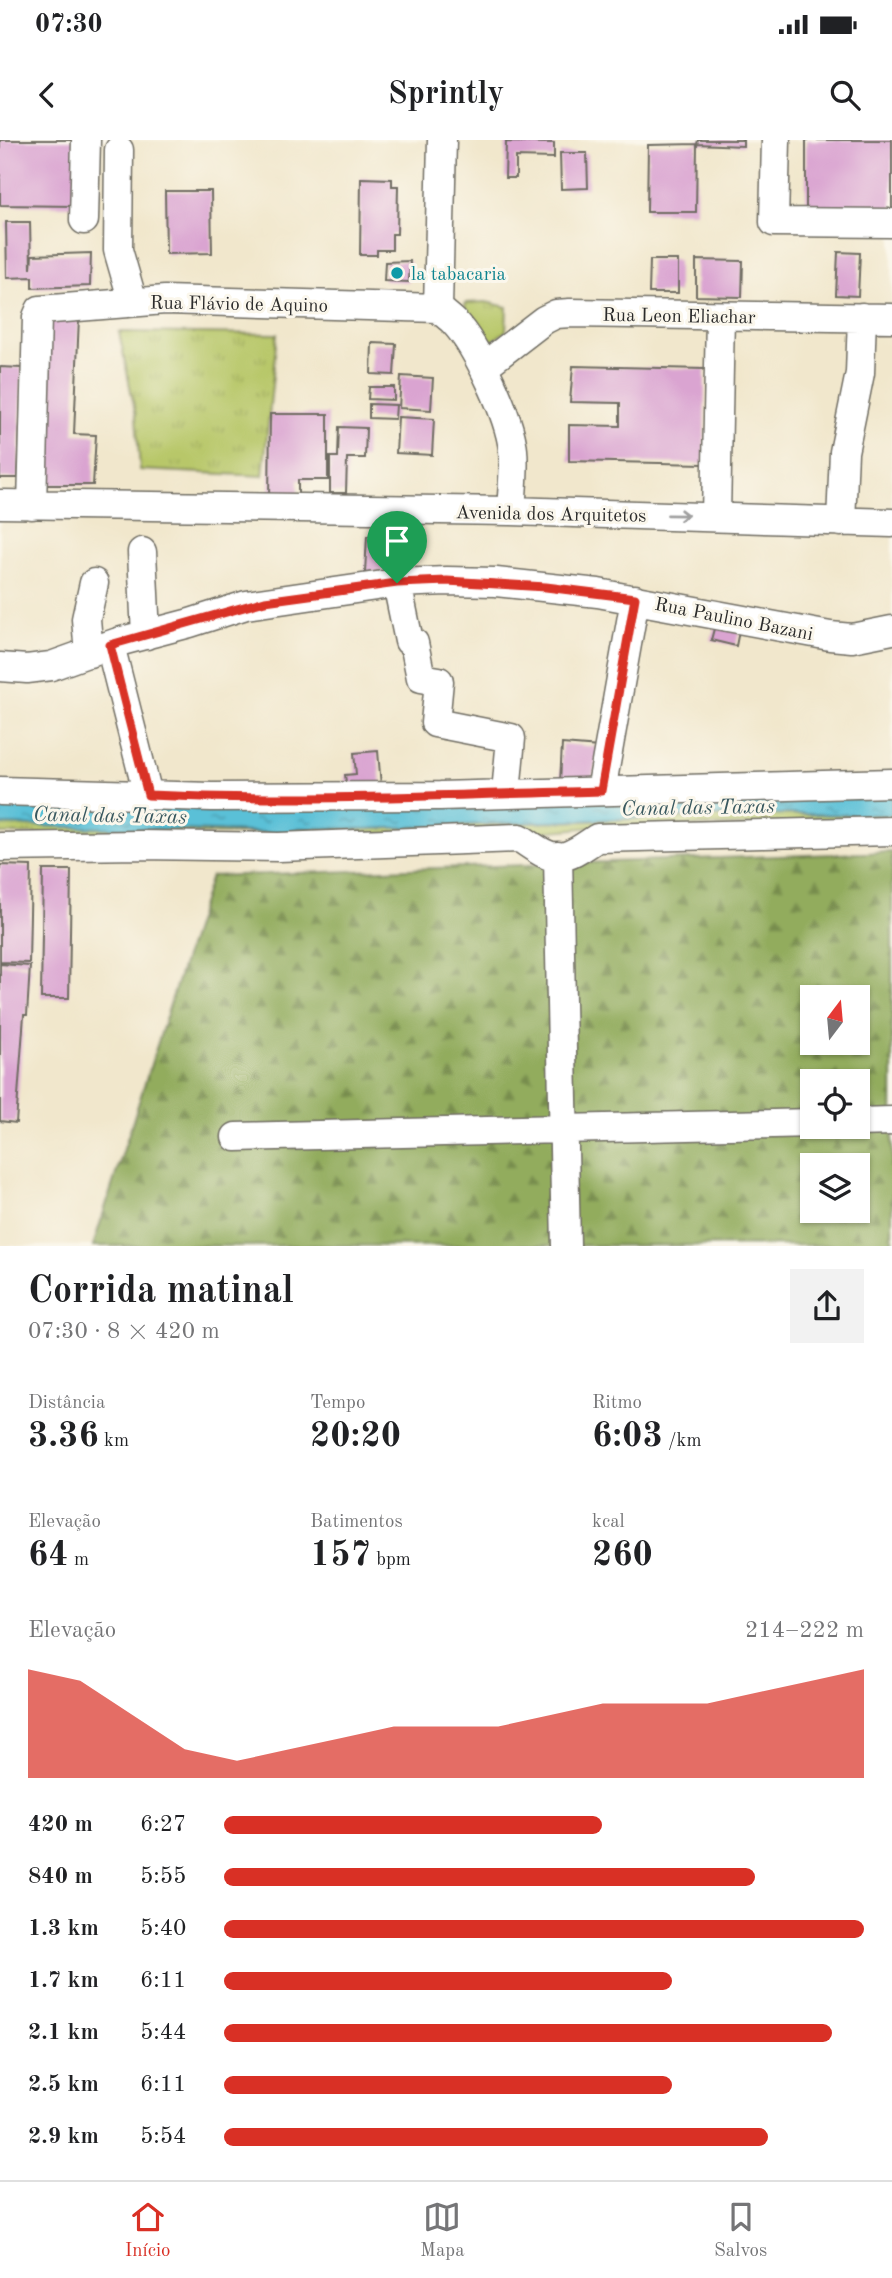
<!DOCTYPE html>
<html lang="pt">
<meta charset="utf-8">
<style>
:root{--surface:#fff;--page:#f2f2f2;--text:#202124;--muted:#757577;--line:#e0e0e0;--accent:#d93025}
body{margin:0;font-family:"Old Standard TT",serif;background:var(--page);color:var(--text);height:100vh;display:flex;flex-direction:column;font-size:26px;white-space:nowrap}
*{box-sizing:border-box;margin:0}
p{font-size:23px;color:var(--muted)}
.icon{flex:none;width:38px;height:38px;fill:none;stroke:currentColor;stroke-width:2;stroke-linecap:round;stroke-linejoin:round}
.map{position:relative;height:1106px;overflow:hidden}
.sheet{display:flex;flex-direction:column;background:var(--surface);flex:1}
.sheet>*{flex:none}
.needle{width:46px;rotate:16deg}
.tools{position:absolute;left:800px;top:845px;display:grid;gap:14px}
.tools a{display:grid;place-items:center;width:70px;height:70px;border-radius:0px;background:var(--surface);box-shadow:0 2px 5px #0004;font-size:35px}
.pin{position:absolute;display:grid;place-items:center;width:60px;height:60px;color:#fff;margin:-72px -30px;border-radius:50% 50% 50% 0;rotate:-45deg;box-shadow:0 0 7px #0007}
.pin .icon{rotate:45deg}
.round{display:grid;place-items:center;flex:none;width:74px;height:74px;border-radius:0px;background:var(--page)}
.overview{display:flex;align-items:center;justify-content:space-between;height:119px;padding:0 28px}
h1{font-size:38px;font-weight:600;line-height:52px}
.metrics{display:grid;grid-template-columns:repeat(3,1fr);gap:10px;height:119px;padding:7px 28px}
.metrics div{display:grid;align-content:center}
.metrics b{font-size:35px;font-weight:600}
.metrics small{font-size:19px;font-weight:400}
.metrics p{font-size:19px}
.chart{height:196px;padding:14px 28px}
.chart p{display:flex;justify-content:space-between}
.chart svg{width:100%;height:126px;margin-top:7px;fill:var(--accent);opacity:.7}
ul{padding:0 28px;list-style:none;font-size:23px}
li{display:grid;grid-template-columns:112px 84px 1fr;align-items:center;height:52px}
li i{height:18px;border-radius:9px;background:var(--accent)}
.status{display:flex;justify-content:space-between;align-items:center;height:49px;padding:0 35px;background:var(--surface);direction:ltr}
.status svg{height:19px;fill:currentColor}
header{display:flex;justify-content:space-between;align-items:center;height:91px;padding:0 28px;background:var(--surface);font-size:32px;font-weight:600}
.menu{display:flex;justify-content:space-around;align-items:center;height:98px;border-top:2px solid var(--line);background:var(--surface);font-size:19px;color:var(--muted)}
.menu a{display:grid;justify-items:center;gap:4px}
.menu .selected{color:var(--accent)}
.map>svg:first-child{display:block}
</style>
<div class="status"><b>07:30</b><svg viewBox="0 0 49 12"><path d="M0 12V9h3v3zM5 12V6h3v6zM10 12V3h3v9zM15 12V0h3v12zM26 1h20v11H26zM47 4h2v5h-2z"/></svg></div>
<header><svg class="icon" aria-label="back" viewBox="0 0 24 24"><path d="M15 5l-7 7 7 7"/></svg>Sprintly<svg class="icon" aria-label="search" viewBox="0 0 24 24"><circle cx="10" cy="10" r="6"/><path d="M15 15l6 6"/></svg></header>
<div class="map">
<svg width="892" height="1106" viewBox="0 0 892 1106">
<defs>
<pattern id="grass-tufts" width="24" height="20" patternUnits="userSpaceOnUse" patternTransform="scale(1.75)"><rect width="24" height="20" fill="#b8c769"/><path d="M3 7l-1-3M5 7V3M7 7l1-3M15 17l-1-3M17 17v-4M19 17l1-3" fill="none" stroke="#9eab5b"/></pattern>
<pattern id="forest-firs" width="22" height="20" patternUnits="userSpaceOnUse" patternTransform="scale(1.75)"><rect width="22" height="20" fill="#92ac5d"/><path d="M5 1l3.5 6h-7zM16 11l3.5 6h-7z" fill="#778c4d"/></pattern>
<pattern id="water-ripples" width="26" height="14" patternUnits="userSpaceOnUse" patternTransform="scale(1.75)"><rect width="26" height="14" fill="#5ac0d7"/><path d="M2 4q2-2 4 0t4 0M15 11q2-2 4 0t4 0" fill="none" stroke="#4b9caf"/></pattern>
</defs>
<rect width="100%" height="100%" fill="#fbf7ec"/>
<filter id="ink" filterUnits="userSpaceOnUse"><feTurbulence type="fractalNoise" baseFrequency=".0143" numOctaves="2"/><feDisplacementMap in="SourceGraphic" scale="14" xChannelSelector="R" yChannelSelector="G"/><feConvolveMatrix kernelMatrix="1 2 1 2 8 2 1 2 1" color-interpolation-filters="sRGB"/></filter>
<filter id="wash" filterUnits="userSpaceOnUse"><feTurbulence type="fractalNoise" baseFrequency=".00686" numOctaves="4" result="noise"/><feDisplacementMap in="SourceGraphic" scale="28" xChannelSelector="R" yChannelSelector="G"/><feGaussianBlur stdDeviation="1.57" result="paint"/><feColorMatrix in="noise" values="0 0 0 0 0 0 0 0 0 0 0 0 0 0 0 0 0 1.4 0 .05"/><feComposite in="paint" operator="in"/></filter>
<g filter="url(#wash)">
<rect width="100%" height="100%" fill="#f1e7cc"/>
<!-- grass -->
<path fill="url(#grass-tufts)" stroke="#72794a" stroke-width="2" d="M 486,162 L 507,167 L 506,191 L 488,204 L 468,187 L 465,165 L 466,163 Z
M 119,192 L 277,194 L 263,336 L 140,330 L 136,276 Z
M 783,674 L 892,675 L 892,684 L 593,687 L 531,693 L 0,694 L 0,685 L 28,684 L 284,693 L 299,688 L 366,689 Z"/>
<!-- forest -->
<path fill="url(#forest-firs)" stroke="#5e6c44" stroke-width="2" fill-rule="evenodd" d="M 892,712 L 892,1105 L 93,1106 L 211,736 ZM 812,858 L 858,858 L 858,903 L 812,903 ZM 812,942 L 858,942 L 858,987 L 812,987 ZM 812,1026 L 858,1026 L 858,1071 L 812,1071 Z"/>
<!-- water -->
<path fill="url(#water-ripples)" stroke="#427681" stroke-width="2" d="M 892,653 L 892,675 L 783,674 L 696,676 L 366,689 L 299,688 L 284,693 L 0,685 L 0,661 Z"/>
<g id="blocks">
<!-- building -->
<path fill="#daa4d1" d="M 0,0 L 79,0 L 75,66 L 0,65 Z
M 698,0 L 743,0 L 743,6 L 697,4 Z
M 806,0 L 892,0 L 892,77 L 806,78 Z
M 506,2 L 554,3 L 554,18 L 516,17 L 516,38 L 505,38 Z
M 697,4 L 696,72 L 647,72 L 648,5 Z
M 560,13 L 587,13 L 588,48 L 561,49 Z
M 361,38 L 392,39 L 392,46 L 398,46 L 397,94 L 392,94 L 392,110 L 377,110 L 377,115 L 360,115 Z
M 165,51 L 211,51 L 212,113 L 166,114 Z
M 6,82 L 30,82 L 31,129 L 32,115 L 91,113 L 90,146 L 32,148 L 32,137 L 7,138 Z
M 838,112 L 860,113 L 858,156 L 836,155 Z
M 650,120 L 678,120 L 678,153 L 649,153 Z
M 696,120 L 743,121 L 742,157 L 696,156 Z
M 410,121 L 409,142 L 384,141 L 385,122 Z
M 79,177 L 74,294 L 96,295 L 93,345 L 39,345 L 43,184 Z
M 372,203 L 396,204 L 394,235 L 371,234 Z
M 573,226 L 705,229 L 704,324 L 569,321 L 569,285 L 620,286 L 620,263 L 570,262 Z
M 0,227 L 22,228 L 18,338 L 0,338 Z
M 401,236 L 433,238 L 431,270 L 399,268 Z
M 369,247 L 394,247 L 394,260 L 368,259 Z
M 369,264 L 396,265 L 395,279 L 369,278 Z
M 270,274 L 328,274 L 328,340 L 298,340 L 298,362 L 269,362 Z
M 398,277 L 434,279 L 432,315 L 396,313 Z
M 339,287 L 366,288 L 365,318 L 347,318 L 346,353 L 330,353 L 330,317 L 338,317 Z
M 396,395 L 394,430 L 365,433 L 367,396 Z
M 715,485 L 739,491 L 736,506 L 711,500 Z
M 562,604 L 599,607 L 592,641 L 560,643 Z
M 378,611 L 381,646 L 347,649 L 345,635 L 356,634 L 354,613 Z
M 0,725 L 31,726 L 29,823 L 0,822 Z
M 43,730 L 71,730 L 69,858 L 41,858 Z
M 0,824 L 30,826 L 27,875 L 24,875 L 16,983 L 0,981 Z"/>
</g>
</g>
<g filter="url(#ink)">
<use href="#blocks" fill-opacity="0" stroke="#706d63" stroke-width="2"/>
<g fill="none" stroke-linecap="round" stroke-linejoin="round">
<!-- minor casing -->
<g stroke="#706d63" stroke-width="31">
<path id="minor" d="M 442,0 L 438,168 C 443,173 449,177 454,182 C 477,206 510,278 513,310 C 515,330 512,351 511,371
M 776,0 L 774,82 L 892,83
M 119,10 L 118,110 L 133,162
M 84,80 L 86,0
M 483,227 L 544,180 L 556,174 L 570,173 L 892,178
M 0,364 L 511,371 L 892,383
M 32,365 L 37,177 L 40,170 L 165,160 L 438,168
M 716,376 L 720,176
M 841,382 L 844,312 L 860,233 L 862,177
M 142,412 L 146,495
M 397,443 L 409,501 L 414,503 L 421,538 L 439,541 L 435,583 L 511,598 L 506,653
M 110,505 L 148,655
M 89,513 L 86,479 L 94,443
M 0,527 L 27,529 L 51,526 L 118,502 L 190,483 L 246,465 L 397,443 L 447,441 L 496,442 L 598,453 L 830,496 L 852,498 L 892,490
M 0,651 L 212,657 L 440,656 L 892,643
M 601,651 L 635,459
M 0,707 L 140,705 L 279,707 L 520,698 C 557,724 560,723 597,698 L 892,691
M 558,716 L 566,1106
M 858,982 L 892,981
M 236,997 L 812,983"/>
</g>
<!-- minor -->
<use href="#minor" stroke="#fff" stroke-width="28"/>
</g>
<!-- one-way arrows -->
<defs><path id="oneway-shaft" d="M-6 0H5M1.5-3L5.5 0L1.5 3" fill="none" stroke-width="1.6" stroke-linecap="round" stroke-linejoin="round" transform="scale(1.75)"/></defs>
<use stroke="#a0a0a0" href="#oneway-shaft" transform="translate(678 375) rotate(1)"/>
</g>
<g fill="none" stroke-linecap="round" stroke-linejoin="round" filter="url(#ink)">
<!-- route casing -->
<g stroke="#fff" stroke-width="14">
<path id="route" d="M 447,441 L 546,447 L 635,458 L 601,651 C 450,655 298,662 148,655 L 110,505 L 265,461 L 397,443 Z"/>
</g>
<!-- route -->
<use href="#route" stroke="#d93025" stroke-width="9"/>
</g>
<!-- markers -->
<circle fill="#0f9aa8" stroke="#fbf7ec" stroke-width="2.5" cx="397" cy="133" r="7"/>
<g text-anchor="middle" stroke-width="6" stroke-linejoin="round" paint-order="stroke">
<!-- culture labels -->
<g font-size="19" fill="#0d838f" stroke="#fbf7ec" text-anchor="start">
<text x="411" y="140">la tabacaria</text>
</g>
<!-- street labels -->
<g font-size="19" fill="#2b2b2b" stroke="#fbf7ec">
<text transform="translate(239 163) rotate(1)" y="7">Rua Flávio de Aquino</text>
<text transform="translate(679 175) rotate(1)" y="7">Rua Leon Eliachar</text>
<text transform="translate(551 373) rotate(1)" y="7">Avenida dos Arquitetos</text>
<text transform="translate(734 478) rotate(11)" y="7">Rua Paulino Bazani</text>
</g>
<!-- water labels -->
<g font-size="21" font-style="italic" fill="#39585f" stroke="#fbf7ec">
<text transform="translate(698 667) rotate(-1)" y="7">Canal das Taxas</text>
<text transform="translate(110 675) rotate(1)" y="7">Canal das Taxas</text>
</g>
</g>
</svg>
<div class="tools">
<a><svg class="needle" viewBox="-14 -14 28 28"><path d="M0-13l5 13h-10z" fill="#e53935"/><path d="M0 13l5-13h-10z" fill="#757577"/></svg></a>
<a><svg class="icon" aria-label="locate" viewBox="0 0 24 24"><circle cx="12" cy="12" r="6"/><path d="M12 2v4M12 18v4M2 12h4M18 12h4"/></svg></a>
<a><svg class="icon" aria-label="layers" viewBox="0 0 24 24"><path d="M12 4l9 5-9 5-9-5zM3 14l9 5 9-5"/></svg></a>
</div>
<div class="pin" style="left:397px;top:443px;background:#1e9e55"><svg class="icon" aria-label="arrive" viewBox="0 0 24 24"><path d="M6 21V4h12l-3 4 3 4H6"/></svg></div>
</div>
<section class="sheet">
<div class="overview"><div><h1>Corrida matinal</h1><p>07:30 · 8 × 420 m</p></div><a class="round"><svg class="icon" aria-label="share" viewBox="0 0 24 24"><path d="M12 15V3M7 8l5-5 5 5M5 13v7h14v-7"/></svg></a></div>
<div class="metrics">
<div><p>Distância</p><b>3.36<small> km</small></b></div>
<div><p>Tempo</p><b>20:20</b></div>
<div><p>Ritmo</p><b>6:03<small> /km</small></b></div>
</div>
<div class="metrics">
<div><p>Elevação</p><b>64<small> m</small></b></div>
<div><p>Batimentos</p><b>157<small> bpm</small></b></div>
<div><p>kcal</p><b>260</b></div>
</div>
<div class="chart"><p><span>Elevação</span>214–222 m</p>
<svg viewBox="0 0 160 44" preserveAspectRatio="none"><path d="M0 44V6L10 10L20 22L30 34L40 38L50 34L60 30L70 26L80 26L90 26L100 22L110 18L120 18L130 18L140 14L150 10L160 6V44z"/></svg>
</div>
<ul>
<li><b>420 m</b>6:27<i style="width:59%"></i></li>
<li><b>840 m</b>5:55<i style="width:83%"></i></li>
<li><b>1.3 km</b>5:40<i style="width:100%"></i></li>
<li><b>1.7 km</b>6:11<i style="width:70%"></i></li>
<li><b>2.1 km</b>5:44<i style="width:95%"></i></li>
<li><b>2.5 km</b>6:11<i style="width:70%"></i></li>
<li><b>2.9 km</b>5:54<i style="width:85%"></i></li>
</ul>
</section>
<nav class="menu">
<a class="selected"><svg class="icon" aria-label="home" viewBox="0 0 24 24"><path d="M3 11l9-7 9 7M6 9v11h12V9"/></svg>Início</a>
<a><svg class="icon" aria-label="map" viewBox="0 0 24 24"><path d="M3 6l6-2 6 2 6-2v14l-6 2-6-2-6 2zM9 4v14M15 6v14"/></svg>Mapa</a>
<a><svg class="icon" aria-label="saved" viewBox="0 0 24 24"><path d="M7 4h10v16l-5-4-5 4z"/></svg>Salvos</a>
</nav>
